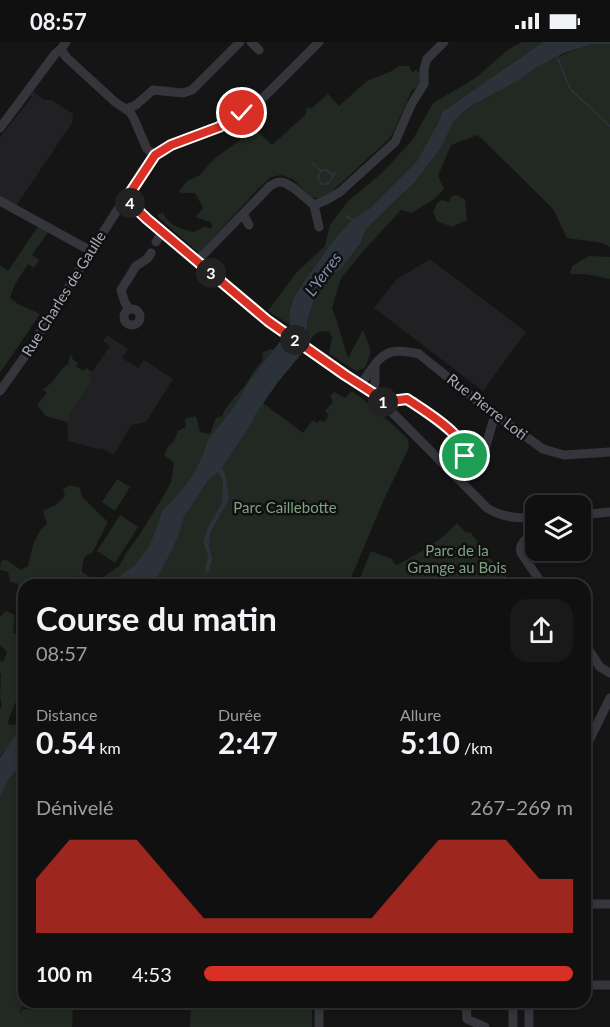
<!DOCTYPE html>
<html lang="fr">
<meta charset="utf-8">
<style>
:root{--surface:#101010;--page:#191919;--text:#f1f3f6;--muted:#9c9d9f;--line:#303030;--accent:#d93025}
body{margin:0;font-family:Lato,sans-serif;background:var(--page);color:var(--text);height:100vh;display:flex;flex-direction:column;font-size:22px;white-space:nowrap}
*{box-sizing:border-box;margin:0}
p{font-size:20px;color:var(--muted)}
.icon{flex:none;width:33px;height:33px;fill:none;stroke:currentColor;stroke-width:2;stroke-linecap:round;stroke-linejoin:round}
.map{position:relative;flex:1;overflow:hidden}
.details{position:absolute;left:18px;top:537px;width:573px;height:429px;display:flex;flex-direction:column;background:var(--surface);border-radius:18px;box-shadow:0 3px 9px #0003,0 0 0 2px var(--line)}
.details>*{flex:none}
.fabs{position:absolute;left:525px;top:453px;display:grid;gap:12px}
.fabs a{display:grid;place-items:center;width:66px;height:66px;border-radius:12px;background:var(--surface);box-shadow:0 3px 9px #0003,0 0 0 2px var(--line);font-size:30px}
.pin{position:absolute;display:grid;place-items:center;width:51px;height:51px;color:#fff;margin:-26px;border:3px solid #fff;border-radius:50%;box-shadow:0 2px 6px #0007}
.km{position:absolute;width:30px;height:30px;margin:-15px;border-radius:50%;background:#222;color:#fff;font-size:16px;line-height:30px;text-align:center}
.round{display:grid;place-items:center;flex:none;width:63px;height:63px;border-radius:18px;background:var(--page)}
.headline{display:flex;align-items:center;justify-content:space-between;height:102px;padding:0 18px}
h1{font-size:33px;font-weight:700;line-height:45px}
.stats{display:grid;grid-template-columns:repeat(3,1fr);gap:9px;height:102px;padding:6px 18px}
.stats div{display:grid;align-content:center}
.stats b{font-size:30px;font-weight:700}
.stats small{font-size:16px;font-weight:400}
.stats p{font-size:16px}
.chart{height:168px;padding:12px 18px}
.chart p{display:flex;justify-content:space-between}
.chart svg{width:100%;height:108px;margin-top:6px;fill:var(--accent);opacity:.7}
ul{padding:0 18px;list-style:none;font-size:20px}
li{display:grid;grid-template-columns:96px 72px 1fr;align-items:center;height:45px}
li i{height:15px;border-radius:8px;background:var(--accent)}
.status{display:flex;justify-content:space-between;align-items:center;height:42px;padding:0 30px;background:var(--surface);direction:ltr}
.status svg{height:16px;fill:currentColor}
.map>svg:first-child{display:block}
</style>
<div class="status"><b>08:57</b><svg viewBox="0 0 49 12"><path d="M0 12V9h3v3zM5 12V6h3v6zM10 12V3h3v9zM15 12V0h3v12zM26 1h20v11H26zM47 4h2v5h-2z"/></svg></div>
<div class="map">
<svg width="610" height="985" viewBox="0 0 610 985">
<rect width="100%" height="100%" fill="#151516"/>
<!-- built -->
<path fill="#212123" d="M 33,49 L 44,58 L 52,58 L 73,72 L 72,81 L 16,164 L 0,155 L 0,95 L 32,55 L 30,53 Z
M 430,217 L 526,290 L 483,349 L 374,266 L 396,238 Z
M 107,293 L 128,307 L 122,316 L 138,326 L 144,318 L 173,337 L 146,380 L 131,383 L 114,413 L 102,406 L 99,407 L 68,399 L 67,380 L 70,370 L 93,337 L 89,334 L 110,304 L 103,299 Z"/>
<!-- green -->
<path fill="#212922" d="M 522,0 L 543,0 L 442,70 L 439,79 L 417,119 L 369,167 L 353,177 L 347,172 L 346,174 L 351,179 L 336,195 L 305,238 L 294,255 L 289,271 L 290,283 L 268,269 L 296,231 L 325,204 L 330,183 L 348,159 L 384,129 L 413,97 L 433,61 L 474,37 L 509,7 Z
M 603,1 L 610,2 L 610,205 L 602,201 L 567,196 L 553,167 L 478,93 L 451,103 L 438,134 L 444,147 L 433,158 L 411,171 L 401,168 L 365,207 L 341,236 L 332,266 L 337,280 L 348,316 L 363,288 L 371,309 L 365,326 L 356,329 L 329,312 L 332,295 L 329,290 C 318,287 314,293 308,301 L 307,279 L 314,258 L 333,231 L 340,227 L 361,202 L 366,187 L 415,140 L 441,106 L 453,81 L 461,72 L 468,66 L 489,55 L 541,22 L 579,6 L 592,2 Z
M 398,24 L 409,24 L 412,30 L 416,28 L 420,31 L 420,39 L 418,45 L 412,48 L 393,91 L 388,98 L 330,151 L 320,156 L 315,156 L 310,154 L 293,137 L 281,133 L 271,135 L 258,147 L 199,211 L 158,175 L 158,172 L 163,171 C 169,184 181,187 194,190 L 206,184 L 210,187 L 213,183 L 210,180 L 196,175 L 203,166 L 195,151 L 182,151 L 179,149 L 187,139 L 200,133 L 212,119 L 221,112 L 248,92 L 250,94 L 255,91 L 259,91 L 272,103 L 306,72 L 306,67 L 309,65 L 311,67 L 328,52 L 339,64 L 367,39 L 394,28 Z
M 456,153 L 465,157 L 467,178 L 452,185 L 437,179 L 433,170 L 437,161 L 442,158 L 449,160 L 451,155 Z
M 39,183 L 49,189 L 32,213 L 39,218 L 34,226 L 28,222 L 15,242 L 10,256 L 18,262 L 40,272 L 0,331 L 0,223 L 8,229 Z
M 589,214 L 610,215 L 610,237 L 586,232 L 570,232 L 572,224 Z
M 270,307 L 276,308 L 158,502 L 120,543 L 99,543 L 105,534 L 119,524 L 127,510 L 140,492 L 163,455 L 171,440 L 174,421 L 164,413 L 168,405 L 174,399 L 178,389 L 186,385 L 185,377 L 196,374 L 200,390 L 210,392 L 216,376 L 222,374 C 227,361 238,353 246,342 C 252,334 255,326 263,318 L 262,311 Z
M 70,313 L 73,315 L 72,317 L 78,321 L 76,324 L 84,329 L 86,326 L 92,330 L 89,334 L 93,337 L 71,370 L 67,380 L 46,374 L 37,363 L 47,351 L 43,348 L 53,339 L 61,328 L 68,322 Z
M 352,349 L 377,368 L 408,397 L 409,406 L 385,455 L 348,543 L 142,543 L 207,438 L 263,361 L 303,391 L 313,378 L 317,381 L 320,378 L 324,380 L 329,373 L 325,369 L 333,360 L 330,354 L 334,350 L 345,356 Z
M 117,437 L 130,445 L 115,469 L 102,460 Z
M 70,443 L 80,446 L 82,455 L 108,480 L 92,511 C 82,514 83,520 82,530 L 98,540 L 97,543 L 85,543 L 77,538 L 79,534 L 73,535 L 72,538 L 76,543 L 24,543 L 24,570 L 18,564 L 18,542 L 10,540 L 8,530 L 0,528 L 1,520 L 5,517 L 21,528 L 28,524 C 32,508 34,492 47,482 L 43,469 L 57,462 L 65,454 L 63,447 Z
M 120,473 L 138,485 L 115,521 L 97,509 Z
M 457,481 L 465,490 L 471,491 L 477,499 L 483,504 C 482,509 482,513 487,516 L 490,516 L 506,534 L 507,543 L 357,543 L 371,509 L 392,517 L 394,522 L 397,523 C 419,511 440,500 457,481 Z
M 6,569 L 15,573 L 13,591 L 24,595 L 24,639 L 9,677 L 8,682 L 14,683 L 24,674 L 24,691 L 9,714 L 4,710 L 0,715 L 0,666 L 2,665 L 0,654 L 1,632 L 0,631 L 0,618 L 3,620 L 7,610 L 0,603 L 0,575 Z
M 24,719 L 24,960 L 75,960 L 75,967 L 21,965 L 20,973 L 22,967 L 73,968 L 72,985 L 0,985 L 0,753 L 7,736 Z
M 191,960 L 312,960 L 312,985 L 190,985 Z"/>
<!-- water -->
<path fill="#2b323a" d="M 543,0 L 610,0 L 610,2 L 592,2 L 564,11 L 537,25 L 519,38 L 468,66 L 461,72 L 453,81 L 441,106 L 415,140 L 366,187 L 361,201 L 340,228 L 333,231 L 314,258 L 307,279 L 307,305 L 278,340 L 255,373 L 251,382 L 222,426 L 226,434 L 229,457 L 210,491 L 209,503 L 212,517 L 208,532 L 205,528 L 208,514 L 203,499 L 209,483 L 222,461 L 223,439 L 218,430 L 208,438 L 183,477 L 180,489 L 172,508 L 158,534 L 152,539 L 145,543 L 111,543 L 118,535 L 134,524 L 149,505 L 159,480 L 162,469 L 172,459 L 192,435 L 204,411 L 208,398 L 235,364 L 250,338 L 282,297 L 290,283 L 289,271 L 294,255 L 305,238 L 336,195 L 351,179 L 345,174 L 347,172 L 353,177 L 369,167 L 417,119 L 439,79 L 442,70 Z
M 24,681 L 24,721 L 8,737 L 0,756 L 0,716 Z"/>
<g fill="none" stroke-linecap="round" stroke-linejoin="round">
<!-- stream -->
<path stroke="#2b323a" stroke-width="2" d="M 557,14 L 570,47 L 610,84
M 313,122 L 315,123
M 317,125 L 321,129 L 326,128 L 332,132 L 336,131
M 321,129 L 318,134 L 321,142 C 328,143 333,139 332,132"/>
<!-- minor -->
<path stroke="#35363b" stroke-width="9" d="M 66,0 L 61,7 L 66,15 L 115,60 L 130,70 L 134,77 L 147,107 L 155,113
M 251,0 L 259,8
M 126,67 L 136,63 L 153,48 L 183,51 L 192,48 L 240,0
M 0,86 L 55,12 L 61,7
M 126,157 L 147,177 L 269,279 L 345,333 L 373,351 L 487,466 C 503,476 517,476 536,476
M 0,159 L 91,209
M 314,163 L 319,185
M 243,172 L 249,183
M 156,200 L 162,190
M 197,219 L 270,144 C 274,142 276,140 280,140 C 289,139 306,157 314,163 L 326,158 L 340,150 L 395,100 L 411,63 L 424,42 L 424,27 L 427,17 L 444,0
M 129,267 L 125,261 L 121,248 L 136,224 L 147,217 L 151,211
M124 275a8 8 0 1 1 16 0a8 8 0 1 1-16 0Z
M 360,343 C 381,316 381,303 419,312 L 482,363 L 543,407 L 564,413 L 610,410
M 0,349 L 25,314 L 116,170 L 155,113 L 171,103 L 219,85 L 242,71 L 264,55 L 319,0
M 373,351 L 375,340 L 375,324
M 383,360 L 407,357 L 455,394 L 459,405 L 465,414 L 472,417 L 479,416 L 486,404 L 495,372
M 580,473 L 610,470
M 536,488 C 529,494 518,501 521,511 L 543,543
M 585,602 L 600,625 L 610,631
M 585,707 L 610,656
M 585,862 L 610,862
M 585,943 L 610,943
M 319,960 L 319,985
M 466,960 L 467,977 L 485,985
M 513,960 L 513,985
M 529,960 L 529,985"/>
</g>
<g fill="none" stroke-linecap="round" stroke-linejoin="round">
<!-- route casing -->
<g stroke="#fff" stroke-width="12">
<path id="route" d="M 242,71 L 219,85 L 171,103 L 155,113 L 126,157 L 147,177 L 268,279 L 345,333 L 373,351 L 383,360 L 407,357 C 422,367 442,379 454,392 C 458,397 461,407 465,414"/>
</g>
<!-- route -->
<use href="#route" stroke="#d93025" stroke-width="8"/>
</g>
<g text-anchor="middle" stroke-width="5" stroke-linejoin="round" paint-order="stroke">
<!-- street labels -->
<g font-size="15" fill="#a6aab7" stroke="#101011">
<text transform="translate(64 252) rotate(-58)" y="5">Rue Charles de Gaulle</text>
<text transform="translate(487 365) rotate(38)" y="5">Rue Pierre Loti</text>
</g>
<!-- park labels -->
<g font-size="15" fill="#7da283" stroke="#101011">
<text x="285" y="471">Parc Caillebotte</text>
<text x="457" y="514">Parc de la<tspan x="457" dy="17">Grange au Bois</tspan></text>
</g>
<!-- water labels -->
<g font-size="16" font-style="italic" fill="#7d94b2" stroke="#101011">
<text transform="translate(323 232) rotate(-54)" y="6">L'Yerres</text>
</g>
</g>
</svg>
<div class="fabs">
<a><svg class="icon" aria-label="layers" viewBox="0 0 24 24"><path d="M12 4l9 5-9 5-9-5zM3 14l9 5 9-5"/></svg></a>
</div>
<div class="pin" style="left:465px;top:414px;background:#1e9e55"><svg class="icon" aria-label="arrive" viewBox="0 0 24 24"><path d="M6 21V4h12l-3 4 3 4H6"/></svg></div>
<div class="pin" style="left:242px;top:71px;background:#d93025"><svg class="icon" aria-label="check" viewBox="0 0 24 24"><path d="M5 12l5 5 9-10"/></svg></div>
<b class="km" style="left:383px;top:360px">1</b>
<b class="km" style="left:295px;top:298px">2</b>
<b class="km" style="left:211px;top:231px">3</b>
<b class="km" style="left:130px;top:161px">4</b>
<section class="details">
<div class="headline"><div><h1>Course du matin</h1><p>08:57</p></div><a class="round"><svg class="icon" aria-label="share" viewBox="0 0 24 24"><path d="M12 15V3M7 8l5-5 5 5M5 13v7h14v-7"/></svg></a></div>
<div class="stats">
<div><p>Distance</p><b>0.54<small> km</small></b></div>
<div><p>Durée</p><b>2:47</b></div>
<div><p>Allure</p><b>5:10<small> /km</small></b></div>
</div>
<div class="chart"><p><span>Dénivelé</span>267–269 m</p>
<svg viewBox="0 0 160 44" preserveAspectRatio="none"><path d="M0 44V22L10 6L20 6L30 6L40 22L50 38L60 38L70 38L80 38L90 38L100 38L110 22L120 6L130 6L140 6L150 22L160 22V44z"/></svg>
</div>
<ul>
<li><b>100 m</b>4:53<i style="width:100%"></i></li>
</ul>
</section>
</div>
